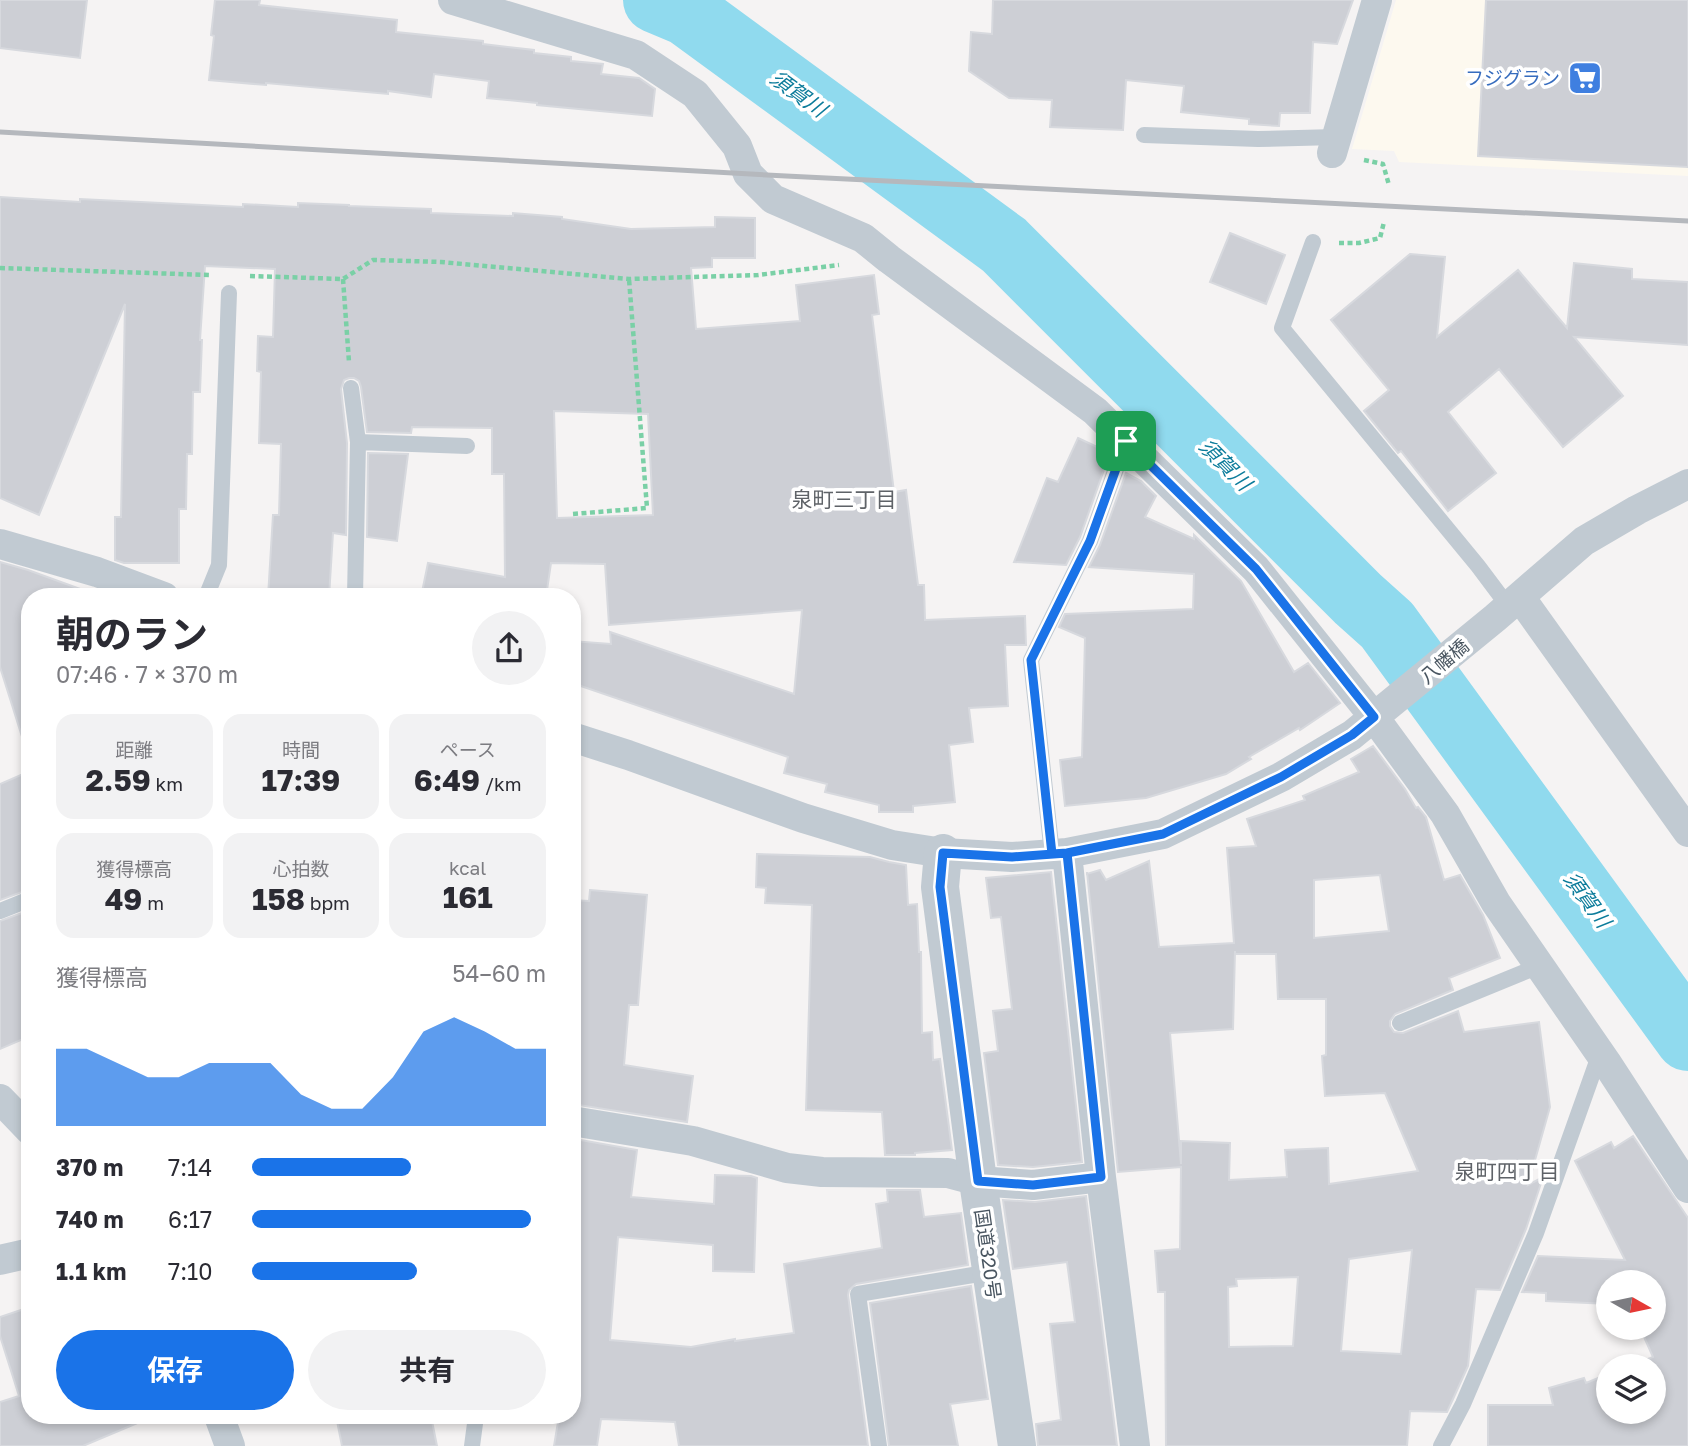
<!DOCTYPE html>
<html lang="ja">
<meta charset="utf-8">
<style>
:root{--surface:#fff;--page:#f2f2f3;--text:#2b2b33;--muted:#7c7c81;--accent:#1a73e8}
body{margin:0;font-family:"Golos Text","Noto Sans JP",sans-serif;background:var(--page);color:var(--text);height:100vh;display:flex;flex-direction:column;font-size:26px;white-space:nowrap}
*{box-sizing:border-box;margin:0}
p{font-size:23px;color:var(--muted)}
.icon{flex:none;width:38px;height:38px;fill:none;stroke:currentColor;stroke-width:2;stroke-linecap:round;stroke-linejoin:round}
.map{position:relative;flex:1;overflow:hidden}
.sheet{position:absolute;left:21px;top:588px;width:560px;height:836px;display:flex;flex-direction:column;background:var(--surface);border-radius:28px;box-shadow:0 4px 10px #0003}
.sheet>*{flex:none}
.needle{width:46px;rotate:99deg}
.controls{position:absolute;left:1596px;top:1270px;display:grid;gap:14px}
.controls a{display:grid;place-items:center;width:70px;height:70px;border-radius:50%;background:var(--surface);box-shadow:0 4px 10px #0003;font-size:35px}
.pin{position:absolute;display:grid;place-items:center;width:60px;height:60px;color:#fff;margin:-30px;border-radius:14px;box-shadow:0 4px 10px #0006}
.round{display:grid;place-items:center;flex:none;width:74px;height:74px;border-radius:37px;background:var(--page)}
.overview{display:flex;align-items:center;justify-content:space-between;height:119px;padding:0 35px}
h1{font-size:38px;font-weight:700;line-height:52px}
.stats{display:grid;grid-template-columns:repeat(3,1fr);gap:10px;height:119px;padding:7px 35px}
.stats div{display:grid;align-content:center;border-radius:18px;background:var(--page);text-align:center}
.stats b{font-size:30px;font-weight:700}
.stats small{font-size:19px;font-weight:400}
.stats p{font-size:19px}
.chart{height:196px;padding:14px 35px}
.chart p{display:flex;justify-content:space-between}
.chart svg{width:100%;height:126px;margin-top:7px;fill:var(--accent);opacity:.7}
.cta{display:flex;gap:14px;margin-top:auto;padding:14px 35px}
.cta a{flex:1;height:80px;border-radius:42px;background:var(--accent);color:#fff;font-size:28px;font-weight:700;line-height:80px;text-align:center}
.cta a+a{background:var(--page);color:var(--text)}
ul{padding:0 35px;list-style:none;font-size:23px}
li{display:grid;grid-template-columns:112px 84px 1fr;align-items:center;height:52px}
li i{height:18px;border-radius:9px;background:var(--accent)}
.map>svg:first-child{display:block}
</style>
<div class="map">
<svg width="1688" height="1446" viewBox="0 0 1688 1446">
<rect width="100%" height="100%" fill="#f5f3f3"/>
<!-- commercial -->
<path fill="#fdf9ef" d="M 1396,0 L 1688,0 L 1688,176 L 1399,162 L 1394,151 L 1352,149 Z"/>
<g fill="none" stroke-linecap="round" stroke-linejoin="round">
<!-- river -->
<path stroke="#90daee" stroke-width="66" d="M 656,0 L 687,13 L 1004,245 L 1358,599 L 1387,625 L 1688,1038"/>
</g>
<!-- building -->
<path fill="#cdcfd5" stroke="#d7d9de" stroke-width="2" fill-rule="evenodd" d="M 0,0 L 87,0 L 80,58 L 0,48 Z
M 215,0 L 260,0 L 259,5 L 397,20 L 396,32 L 483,41 L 483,44 L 534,50 L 534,53 L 571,57 L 571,61 L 603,64 L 601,74 L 639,78 L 655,89 L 652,116 L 537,105 L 537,103 L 487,98 L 489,81 L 434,74 L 431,97 L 388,91 L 388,94 L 266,83 L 266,85 L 209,80 L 214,36 L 211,35 Z
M 993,0 L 1353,0 L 1337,44 L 1313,42 L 1310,113 L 1280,113 L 1279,126 L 1249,124 L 1249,119 L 1181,112 L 1184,86 L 1126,80 L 1123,130 L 1050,127 L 1052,100 L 1009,98 L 969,71 L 971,32 L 992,34 Z
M 1486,0 L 1688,0 L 1688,167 L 1478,156 Z
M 0,197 L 80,202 L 80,199 L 243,207 L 243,204 L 298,207 L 298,203 L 349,205 L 349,206 L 431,209 L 431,213 L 513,216 L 513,213 L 562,217 L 562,219 L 631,229 L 715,227 L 715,217 L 755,218 L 755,258 L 712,258 L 712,267 L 691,268 L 696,329 L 800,321 L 796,285 L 874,275 L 879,314 L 872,315 L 894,492 L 906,490 L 918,585 L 924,585 L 925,620 L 1025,616 L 1026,645 L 1005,645 L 1008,706 L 969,708 L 973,742 L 949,745 L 955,802 L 913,806 L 913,812 L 879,812 L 879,805 L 825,792 L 827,784 L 784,773 L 788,757 L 572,683 L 572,641 L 611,644 L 610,632 L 794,694 L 802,610 L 609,625 L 605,564 L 551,563 L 546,597 L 421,597 L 428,563 L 505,577 L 504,474 L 492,474 L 492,428 L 412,427 L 411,433 L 367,432 L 361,387 L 359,381 L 354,378 L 349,378 L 344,380 L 341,389 L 347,443 L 346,535 L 333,533 L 329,597 L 268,597 L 273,515 L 279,515 L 281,444 L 259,443 L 261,372 L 257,371 L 258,336 L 273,337 L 275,269 L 205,266 L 200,340 L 202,340 L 200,392 L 193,392 L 192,454 L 187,454 L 186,509 L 179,509 L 179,563 L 124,563 L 115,560 L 115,517 L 121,517 L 125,304 L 39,515 L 0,498 ZM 554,411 L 648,414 L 653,515 L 557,518 Z
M 1230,233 L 1285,255 L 1266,304 L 1210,282 Z
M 1410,254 L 1445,257 L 1437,337 L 1518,270 L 1567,328 L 1574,263 L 1632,269 L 1632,279 L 1688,282 L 1688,345 L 1574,337 L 1623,396 L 1563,447 L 1499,369 L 1448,412 L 1496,473 L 1448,511 L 1401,451 L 1398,453 L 1364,411 L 1389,390 L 1331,320 Z
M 1078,438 L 1110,453 L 1080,537 L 1066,565 L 1014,562 L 1047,478 L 1058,482 Z
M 368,453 L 408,454 L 397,541 L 367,537 Z
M 1126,473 L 1141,481 L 1156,496 L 1145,517 L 1194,539 L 1194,535 L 1241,581 L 1294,672 L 1308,663 L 1340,703 L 1300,730 L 1299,728 L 1249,757 L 1251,759 L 1226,774 L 1146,798 L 1065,806 L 1060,760 L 1082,757 L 1085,638 L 1059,627 L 1065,614 L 1193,609 L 1194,574 L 1089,567 L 1100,545 Z
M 0,562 L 28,570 L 91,593 L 90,597 L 30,597 L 30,739 L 23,740 L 0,667 Z
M 1373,746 L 1405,789 L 1416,808 L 1418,807 L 1426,817 L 1444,880 L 1460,875 L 1483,915 L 1500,958 L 1449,978 L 1453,990 L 1395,1014 L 1390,1021 L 1390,1026 L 1394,1032 L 1403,1033 L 1458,1011 L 1464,1032 L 1539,1022 L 1550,1107 L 1528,1185 L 1543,1177 L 1526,1229 L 1500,1290 L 1476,1289 L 1468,1366 L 1453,1399 L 1447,1412 L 1410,1411 L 1407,1446 L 1166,1446 L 1165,1292 L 1158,1292 L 1155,1251 L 1180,1249 L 1181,1167 L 1118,1172 L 1087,872 L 1087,874 L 1100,870 L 1106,880 L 1149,861 L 1159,947 L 1234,943 L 1227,848 L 1256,846 L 1247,819 L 1305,800 L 1303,796 L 1359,772 L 1351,759 ZM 1380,875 L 1389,931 L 1314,938 L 1314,880 ZM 1235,951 L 1235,954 L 1276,954 L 1278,999 L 1326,999 L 1326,1055 L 1322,1056 L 1325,1096 L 1385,1093 L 1418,1171 L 1329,1184 L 1328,1148 L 1285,1150 L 1287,1177 L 1229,1180 L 1230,1143 L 1181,1141 L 1181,1164 L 1170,1033 L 1233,1029 ZM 1412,1250 L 1401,1354 L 1341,1351 L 1349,1259 ZM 1298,1277 L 1293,1346 L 1229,1347 L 1228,1287 L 1237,1286 L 1236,1279 Z
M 30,771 L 30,889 L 0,900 L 0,784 Z
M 757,854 L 870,857 L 889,862 L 906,865 L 908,905 L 917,904 L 919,952 L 921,952 L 922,1033 L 932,1032 L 933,1060 L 940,1059 L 952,1150 L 915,1153 L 915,1155 L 885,1155 L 882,1112 L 806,1110 L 812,905 L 765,903 L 766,888 L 756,887 Z
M 1051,872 L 1082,1162 L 1033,1167 L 998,1165 L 984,1053 L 998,1051 L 993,1011 L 1012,1009 L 1001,917 L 991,918 L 986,878 Z
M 590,890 L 647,895 L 638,1005 L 629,1005 L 624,1065 L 693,1076 L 687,1122 L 572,1104 L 572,900 L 589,901 Z
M 30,910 L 30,1036 L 0,1049 L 0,921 Z
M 1633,1136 L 1688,1218 L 1688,1446 L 1488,1446 L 1488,1405 L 1553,1405 L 1549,1388 L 1584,1378 L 1586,1383 L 1608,1374 L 1608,1412 L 1654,1412 L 1654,1367 L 1628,1367 L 1653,1357 L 1640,1328 L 1654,1328 L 1654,1283 L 1608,1283 L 1608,1304 L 1546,1301 L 1546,1293 L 1522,1292 L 1538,1256 L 1625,1260 L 1575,1161 L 1611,1142 L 1614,1148 Z
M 575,1139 L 637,1150 L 631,1197 L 714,1204 L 715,1175 L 751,1176 L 757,1178 L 754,1272 L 713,1271 L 713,1245 L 618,1237 L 610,1340 L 691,1347 L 735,1339 L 735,1341 L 794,1333 L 784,1264 L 882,1248 L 876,1204 L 888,1202 L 887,1190 L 920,1190 L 924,1217 L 961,1213 L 968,1265 L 856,1284 L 849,1290 L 848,1295 L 868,1446 L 679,1446 L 675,1422 L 601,1419 L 597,1446 L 554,1446 L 559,1416 L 572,1416 L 572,1165 Z
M 1086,1196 L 1117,1446 L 1038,1446 L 1036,1424 L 1061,1420 L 1050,1324 L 1075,1322 L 1067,1262 L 1013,1269 L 1003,1200 L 1035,1202 Z
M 971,1286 L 988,1399 L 950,1404 L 958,1446 L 889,1446 L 870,1303 Z
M 30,1307 L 30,1416 L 154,1416 L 83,1446 L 0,1446 L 0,1402 L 19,1396 L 0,1336 L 0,1317 Z
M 336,1416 L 431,1416 L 437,1446 L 342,1446 Z"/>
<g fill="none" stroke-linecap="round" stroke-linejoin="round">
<!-- path -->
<path stroke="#7ad0a6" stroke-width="4.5" stroke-dasharray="5 3.5" stroke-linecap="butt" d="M 1364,160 L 1383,164 L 1389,185
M 1339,243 L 1359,243 L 1380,238 L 1384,222
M 0,268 L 209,275
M 250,276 L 343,279 L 373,260 L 441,262 L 629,279 L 758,275 L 839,265
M 343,279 L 349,362
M 573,514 L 647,508 L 629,279"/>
<!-- service -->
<path stroke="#c1cad2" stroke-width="16" d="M 1144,135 L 1258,139 L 1336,137
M 1313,242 L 1282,328 L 1478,566 L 1508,606
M 351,388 L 358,442 L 355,597
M 358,442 L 467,446
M 206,597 L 219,565 L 229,293
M 1052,854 L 1031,660 L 1090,541 L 1126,441
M 0,911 L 30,899
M 1400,1023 L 1539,966
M 472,1446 L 476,1416
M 879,1446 L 858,1294 L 991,1272
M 1441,1446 L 1463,1404 L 1536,1233 L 1600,1053"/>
<!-- minor -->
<path stroke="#c1cad2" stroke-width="30" d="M 453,0 L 636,55 L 695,94 L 737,146 L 748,174 L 773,199 L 863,238 L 889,259 L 1095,411 L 1256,569 L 1374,717 L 1445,814 L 1496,903 L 1606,1062 L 1688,1188
M 1332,153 L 1377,0
M 0,544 L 97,572 L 164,597
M 1520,597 L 1688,832
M 572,737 L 628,755 L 803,818 L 892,845 L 943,853 L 1012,857 L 1067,853 L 1163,834 L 1281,777 L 1352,735 L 1495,618 L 1584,541 L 1637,510 L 1688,484
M 1067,853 L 1101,1177 L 1135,1446
M 0,1099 L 30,1130
M 572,1121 L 693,1141 L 787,1168 L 822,1172 L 948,1173 L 978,1181 L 1033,1185 L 1101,1177
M 0,1260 L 30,1253
M 219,1416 L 230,1446"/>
<!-- tertiary -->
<path stroke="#c1cad2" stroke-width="38" d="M 943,853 L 940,887 L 978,1181 L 1017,1446"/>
<!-- rail -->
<path stroke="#b5b8bd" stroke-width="5" d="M 0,132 L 786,176 L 1688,221"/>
</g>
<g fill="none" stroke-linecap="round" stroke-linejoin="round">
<!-- route casing -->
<g stroke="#fff" stroke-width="14">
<path id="route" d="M 1126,441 L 1090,541 L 1031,660 L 1052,854 L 1067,853 L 1101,1177 L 1033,1185 L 978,1181 L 940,887 L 943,853 L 1012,857 L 1067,853 L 1163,834 L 1281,777 L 1352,735 L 1374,717 L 1256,569 L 1126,441"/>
</g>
<!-- route -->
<use href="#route" stroke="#1a73e8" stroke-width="9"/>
</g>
<!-- icons -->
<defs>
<g id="supermarket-square" transform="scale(1.75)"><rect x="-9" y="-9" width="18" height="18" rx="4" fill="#3f7fe0" stroke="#fff"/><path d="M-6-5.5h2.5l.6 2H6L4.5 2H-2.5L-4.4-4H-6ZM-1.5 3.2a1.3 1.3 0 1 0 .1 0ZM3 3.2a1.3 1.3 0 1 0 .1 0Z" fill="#fff"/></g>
</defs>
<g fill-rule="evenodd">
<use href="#supermarket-square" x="1585" y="78"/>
</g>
<g text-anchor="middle" stroke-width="7" stroke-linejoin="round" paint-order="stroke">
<!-- shop labels -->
<g font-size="19" fill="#366cbe" stroke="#fff" text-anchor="end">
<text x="1560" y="85">フジグラン</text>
</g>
<!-- street labels -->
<g font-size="19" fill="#4a5661" stroke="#fff">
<text transform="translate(1444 661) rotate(-40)" y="7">八幡橋</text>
<text transform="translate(988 1254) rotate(82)" y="7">国道320号</text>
</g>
<!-- water labels -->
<g font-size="21" font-style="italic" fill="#0c7c9b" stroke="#fff">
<text transform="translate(798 94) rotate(36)" y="7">須賀川</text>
<text transform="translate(1225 465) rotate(45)" y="7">須賀川</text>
<text transform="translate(1587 900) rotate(54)" y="7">須賀川</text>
</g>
<!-- neighbourhood labels -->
<g font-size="21" fill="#5f6368" stroke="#fff">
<text x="844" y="507">泉町三丁目</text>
<text x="1507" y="1179">泉町四丁目</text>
</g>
</g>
</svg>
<div class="controls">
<a><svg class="needle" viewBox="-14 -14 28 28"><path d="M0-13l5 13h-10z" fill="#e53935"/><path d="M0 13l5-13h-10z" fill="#7c7c81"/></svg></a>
<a><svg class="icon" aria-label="layers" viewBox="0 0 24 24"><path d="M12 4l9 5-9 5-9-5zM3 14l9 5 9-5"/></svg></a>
</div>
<div class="pin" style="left:1126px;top:441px;background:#1e9e55"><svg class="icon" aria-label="arrive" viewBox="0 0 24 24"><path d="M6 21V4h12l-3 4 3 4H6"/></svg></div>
<section class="sheet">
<div class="overview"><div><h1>朝のラン</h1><p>07:46 · 7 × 370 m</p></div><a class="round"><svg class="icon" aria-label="share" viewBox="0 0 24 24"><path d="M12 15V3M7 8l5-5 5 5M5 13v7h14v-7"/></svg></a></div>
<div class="stats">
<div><p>距離</p><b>2.59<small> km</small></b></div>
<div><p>時間</p><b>17:39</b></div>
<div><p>ペース</p><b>6:49<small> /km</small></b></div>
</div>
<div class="stats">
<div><p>獲得標高</p><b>49<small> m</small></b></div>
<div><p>心拍数</p><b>158<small> bpm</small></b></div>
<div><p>kcal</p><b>161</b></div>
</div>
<div class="chart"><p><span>獲得標高</span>54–60 m</p>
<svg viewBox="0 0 160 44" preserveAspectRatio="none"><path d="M0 44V17L10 17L20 22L30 27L40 27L50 22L60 22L70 22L80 33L90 38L100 38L110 27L120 11L130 6L140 11L150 17L160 17V44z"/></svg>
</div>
<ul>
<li><b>370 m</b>7:14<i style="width:54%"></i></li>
<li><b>740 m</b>6:17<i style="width:95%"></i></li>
<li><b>1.1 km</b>7:10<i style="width:56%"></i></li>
</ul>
<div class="cta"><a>保存</a><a>共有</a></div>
</section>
</div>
